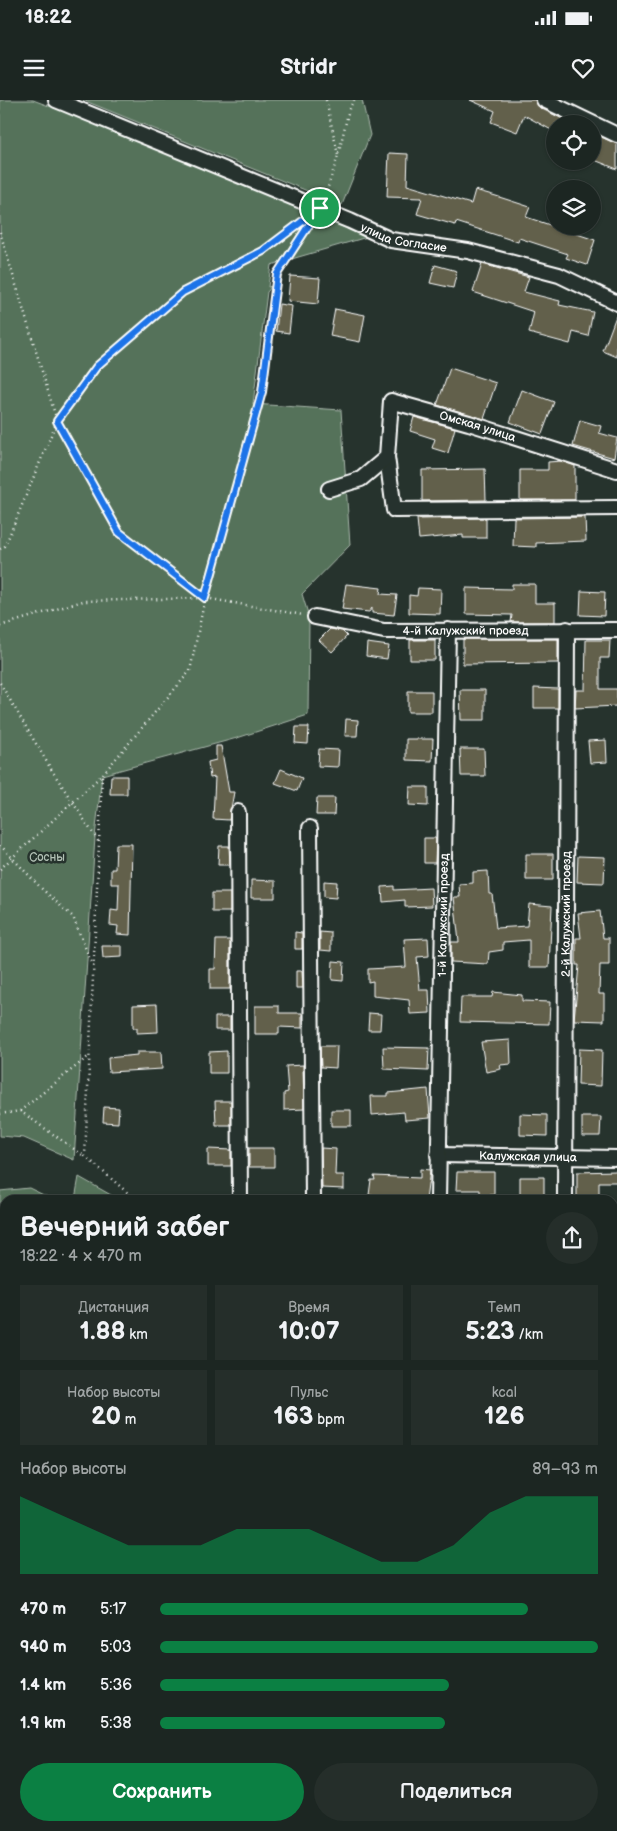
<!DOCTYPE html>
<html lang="ru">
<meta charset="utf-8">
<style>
:root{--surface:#1c2622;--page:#252e2a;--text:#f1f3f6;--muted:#a0a5a5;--line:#3a4340;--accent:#0b8043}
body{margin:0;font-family:"Balsamiq Sans",sans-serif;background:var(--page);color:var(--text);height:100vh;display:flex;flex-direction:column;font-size:19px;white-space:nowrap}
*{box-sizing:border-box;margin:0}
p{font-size:16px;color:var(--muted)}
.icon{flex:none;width:28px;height:28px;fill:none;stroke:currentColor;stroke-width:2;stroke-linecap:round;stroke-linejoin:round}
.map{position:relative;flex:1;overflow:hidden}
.side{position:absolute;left:0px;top:1095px;width:618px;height:636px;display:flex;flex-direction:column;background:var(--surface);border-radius:15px 15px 0 0;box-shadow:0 1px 4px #0004,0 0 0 1px var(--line)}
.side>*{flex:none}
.controls{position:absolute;left:546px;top:15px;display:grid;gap:10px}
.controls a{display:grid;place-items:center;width:55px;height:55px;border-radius:50%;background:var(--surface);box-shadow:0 1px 4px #0004,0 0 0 1px var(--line);font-size:25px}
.pin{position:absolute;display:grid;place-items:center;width:42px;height:42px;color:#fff;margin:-21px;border:2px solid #fff;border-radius:50%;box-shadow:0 1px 5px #0007}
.round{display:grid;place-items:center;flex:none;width:52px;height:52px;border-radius:26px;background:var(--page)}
.summary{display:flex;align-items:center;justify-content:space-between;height:85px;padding:0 20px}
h1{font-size:28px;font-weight:600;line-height:38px}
.metrics{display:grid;grid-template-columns:repeat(3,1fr);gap:8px;height:85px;padding:5px 20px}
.metrics div{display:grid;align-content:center;border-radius:0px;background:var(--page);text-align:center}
.metrics b{font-size:25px;font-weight:600}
.metrics small{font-size:14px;font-weight:400}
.metrics p{font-size:14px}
.chart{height:140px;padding:10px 20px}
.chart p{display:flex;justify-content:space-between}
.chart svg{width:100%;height:90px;margin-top:5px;fill:var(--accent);opacity:.7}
.button{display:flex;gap:10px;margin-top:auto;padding:10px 20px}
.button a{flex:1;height:58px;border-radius:30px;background:var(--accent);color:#fff;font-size:20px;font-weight:600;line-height:58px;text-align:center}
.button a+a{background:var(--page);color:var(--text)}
ul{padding:0 20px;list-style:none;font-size:16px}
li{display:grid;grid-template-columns:80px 60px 1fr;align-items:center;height:38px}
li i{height:12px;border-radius:6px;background:var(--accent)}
.status{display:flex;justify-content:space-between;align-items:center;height:35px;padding:0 25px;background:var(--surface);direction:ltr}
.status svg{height:14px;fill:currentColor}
header{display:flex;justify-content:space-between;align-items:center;height:65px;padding:0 20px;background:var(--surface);font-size:22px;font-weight:600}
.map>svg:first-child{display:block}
</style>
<div class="status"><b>18:22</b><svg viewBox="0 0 49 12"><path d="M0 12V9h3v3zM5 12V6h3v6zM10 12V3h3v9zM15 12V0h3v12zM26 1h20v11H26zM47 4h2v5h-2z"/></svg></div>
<header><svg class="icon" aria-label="menu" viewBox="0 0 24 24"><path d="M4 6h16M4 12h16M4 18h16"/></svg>Stridr<svg class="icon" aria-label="heart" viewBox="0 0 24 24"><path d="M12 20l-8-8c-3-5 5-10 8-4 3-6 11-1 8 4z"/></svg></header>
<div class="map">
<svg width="617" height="1731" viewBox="0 0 617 1731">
<rect width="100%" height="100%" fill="#26332d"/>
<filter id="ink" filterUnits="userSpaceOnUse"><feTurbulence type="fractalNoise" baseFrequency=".02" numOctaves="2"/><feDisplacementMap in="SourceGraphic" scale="10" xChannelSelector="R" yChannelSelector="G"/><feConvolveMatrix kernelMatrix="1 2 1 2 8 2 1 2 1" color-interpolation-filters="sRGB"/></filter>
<g filter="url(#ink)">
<!-- built -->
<path fill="#384136" d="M 5,1143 L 5,1605 L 0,1605 L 0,1144 Z
M 142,1726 L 217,1726 L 219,1731 L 137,1731 Z"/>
<!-- green -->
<path fill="#54725a" stroke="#aab8ac" d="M 0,0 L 33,0 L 166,50 L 301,110 L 367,137 L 271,165 L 268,187 L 272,186 L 267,192 L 253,304 L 341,310 L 350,445 L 302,494 L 309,517 L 308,615 L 237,638 L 102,675 L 95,737 L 74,1060 L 24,1038 L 0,1036 Z
M 83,0 L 362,0 L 370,35 L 342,105 Z
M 79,1077 L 118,1099 L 118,1100 L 71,1100 L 75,1099 Z
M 29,1088 L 54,1100 L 5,1100 L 5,1140 L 0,1141 L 0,1091 Z
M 5,1622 L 5,1726 L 35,1726 L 36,1731 L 0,1731 L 0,1623 Z"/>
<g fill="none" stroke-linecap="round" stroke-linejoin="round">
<!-- stream -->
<path stroke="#90a3a7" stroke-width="4.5" d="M 0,1128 L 5,1127"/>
</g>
<!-- building -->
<path fill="#62614c" stroke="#fff" d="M 470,0 L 535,0 L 540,8 L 573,24 L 555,24 L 555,32 L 524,15 L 517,32 L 491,22 L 495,11 Z
M 592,33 L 617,44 L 617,69 L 592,59 Z
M 389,53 L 408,54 L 407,85 L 471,104 L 475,90 L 496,96 L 530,107 L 526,117 L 595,140 L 587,165 L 566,158 L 568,154 L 519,138 L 518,142 L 456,122 L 455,125 L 417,114 L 422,98 L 387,97 Z
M 482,164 L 529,177 L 524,192 L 560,201 L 559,205 L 593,212 L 588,236 L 573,232 L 570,244 L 529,233 L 534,212 L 473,192 Z
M 435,165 L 457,171 L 453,188 L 430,183 Z
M 290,176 L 320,178 L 318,204 L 288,201 Z
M 279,204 L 292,206 L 289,233 L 276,231 Z
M 335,209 L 365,215 L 360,242 L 330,236 Z
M 616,216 L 617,217 L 617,257 L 603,251 Z
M 450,268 L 496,283 L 484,319 L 437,305 Z
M 522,290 L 554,302 L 542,334 L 510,322 Z
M 414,317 L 455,328 L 448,353 L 432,348 L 435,339 L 410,331 Z
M 580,320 L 601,326 L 599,333 L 617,338 L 614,358 L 573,346 Z
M 561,361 L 575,366 L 575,400 L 520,400 L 520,370 L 548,370 L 548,362 Z
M 485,369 L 486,400 L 422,401 L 422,370 Z
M 585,417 L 586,441 L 536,443 L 536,447 L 513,446 L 514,418 Z
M 486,418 L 486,438 L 463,438 L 463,435 L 419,439 L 417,419 Z
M 346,484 L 381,488 L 380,494 L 397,495 L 394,515 L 372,513 L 372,508 L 369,512 L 342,509 Z
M 512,484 L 535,484 L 535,503 L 555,503 L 555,522 L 511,522 L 512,515 L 466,514 L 466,488 L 512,489 Z
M 418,488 L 441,489 L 440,514 L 409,513 L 409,495 L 417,496 Z
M 581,491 L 605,492 L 604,516 L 580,515 Z
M 330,529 L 342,531 L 347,536 L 332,552 L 319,540 Z
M 463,539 L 558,539 L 558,563 L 463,564 Z
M 410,540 L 435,540 L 435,560 L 410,560 Z
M 586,540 L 610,540 L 609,558 L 600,558 L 600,589 L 617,589 L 617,606 L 575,608 L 576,590 L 585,590 Z
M 367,543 L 389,546 L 387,559 L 366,556 Z
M 534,588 L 558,589 L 558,608 L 534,608 Z
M 460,590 L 485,590 L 485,620 L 461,620 Z
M 408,591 L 432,591 L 432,612 L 408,612 Z
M 346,619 L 358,620 L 357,636 L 345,636 Z
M 296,627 L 309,627 L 308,644 L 295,643 Z
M 406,639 L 433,639 L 432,661 L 406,660 Z
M 606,640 L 607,662 L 590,663 L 588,641 Z
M 216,646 L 221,646 L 229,692 L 234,692 L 229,720 L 213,719 L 215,677 L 210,678 L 208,662 L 216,660 Z
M 319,649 L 339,650 L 338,667 L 318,666 Z
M 460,649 L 484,649 L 485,676 L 461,676 Z
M 281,669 L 302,678 L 297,691 L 275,683 Z
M 111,676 L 127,676 L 127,694 L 110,694 Z
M 410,687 L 428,687 L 428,706 L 409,705 Z
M 317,698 L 335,698 L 334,715 L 316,715 Z
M 424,738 L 436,738 L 435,763 L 424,763 Z
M 116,744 L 132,744 L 130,835 L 117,834 L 118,826 L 110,825 L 111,810 L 118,811 L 119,784 L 111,784 L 111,769 L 115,769 Z
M 219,746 L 229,746 L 230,765 L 218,765 Z
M 526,754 L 553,754 L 553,780 L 526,780 Z
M 578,756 L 605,757 L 604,783 L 577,782 Z
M 488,771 L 489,794 L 492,794 L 496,828 L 527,826 L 529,804 L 552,806 L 549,867 L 529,867 L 529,840 L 503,842 L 503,850 L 489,852 L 488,864 L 451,862 L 451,842 L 459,842 L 454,797 L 460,797 L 459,784 L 473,783 L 473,772 Z
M 251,780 L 275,781 L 275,798 L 251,798 Z
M 324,781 L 337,782 L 336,798 L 324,797 Z
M 394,786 L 394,790 L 431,788 L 432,806 L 405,807 L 405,800 L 383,802 L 382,787 Z
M 212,793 L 230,793 L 230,812 L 212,812 Z
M 600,811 L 603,838 L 609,838 L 609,865 L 600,865 L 599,894 L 604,894 L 604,921 L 574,920 L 579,865 L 576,865 L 576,838 L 581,838 L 578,813 Z
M 295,832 L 302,833 L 302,849 L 295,849 Z
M 320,832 L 331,833 L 331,851 L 320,850 Z
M 428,838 L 429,856 L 417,857 L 420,890 L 429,890 L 430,913 L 410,914 L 409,900 L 373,896 L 373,881 L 368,882 L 368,869 L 406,867 L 404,839 Z
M 216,840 L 230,840 L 230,889 L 210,889 L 210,869 L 215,869 Z
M 102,846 L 122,846 L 122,857 L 103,858 Z
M 333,861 L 344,862 L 343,881 L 332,880 Z
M 296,871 L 302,871 L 303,888 L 296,888 Z
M 493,892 L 522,895 L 522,901 L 550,902 L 549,924 L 460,922 L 461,897 L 492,897 Z
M 157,904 L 158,932 L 137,933 L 137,928 L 133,928 L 133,905 Z
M 255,906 L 279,906 L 279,913 L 302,913 L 302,928 L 279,927 L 279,934 L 255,934 Z
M 369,913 L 381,914 L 380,930 L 368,930 Z
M 215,917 L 230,917 L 230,930 L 215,930 Z
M 510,940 L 511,964 L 500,965 L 501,969 L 486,972 L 481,942 Z
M 320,946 L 337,946 L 336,968 L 321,967 Z
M 383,947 L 429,948 L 428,971 L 384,969 Z
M 579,949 L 602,950 L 601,986 L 578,985 Z
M 227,951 L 227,973 L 209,973 L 209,952 Z
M 137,952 L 161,952 L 162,969 L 109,972 L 108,958 L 137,955 Z
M 303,965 L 304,1009 L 284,1010 L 284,993 L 288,992 L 286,966 Z
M 428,989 L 430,1018 L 405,1020 L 404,1012 L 372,1015 L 371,996 L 388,996 L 388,993 Z
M 215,1001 L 231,1001 L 231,1025 L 216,1025 Z
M 104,1007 L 119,1008 L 118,1023 L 103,1022 Z
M 331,1010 L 351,1010 L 351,1026 L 331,1026 Z
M 520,1014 L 547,1015 L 547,1036 L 520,1035 Z
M 582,1017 L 601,1017 L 600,1036 L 582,1036 Z
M 249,1048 L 274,1048 L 274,1067 L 249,1067 Z
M 321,1048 L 336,1049 L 335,1075 L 344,1075 L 344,1089 L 322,1088 Z
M 208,1049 L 231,1050 L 231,1066 L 208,1066 Z
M 420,1069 L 430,1070 L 426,1100 L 397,1100 L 397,1098 L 369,1095 L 371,1080 L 375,1080 L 374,1076 L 420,1078 Z
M 617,1071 L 617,1082 L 599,1082 L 599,1098 L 577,1099 L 577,1072 Z
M 457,1072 L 494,1072 L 494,1095 L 480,1095 L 480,1090 L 456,1090 Z
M 520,1077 L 544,1077 L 544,1096 L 520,1097 Z"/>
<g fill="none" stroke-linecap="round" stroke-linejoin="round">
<!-- service casing -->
<g stroke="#fff" stroke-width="11">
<path id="service" d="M 0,1384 L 5,1383
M 82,1726 L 82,1731
M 132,1726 L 138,1731
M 201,1726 L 202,1731"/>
</g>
<!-- minor casing -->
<g stroke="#fff" stroke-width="18">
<g id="minor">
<path id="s1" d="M 56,0 L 350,121 L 391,140 L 468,151 L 559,175 L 617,203"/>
<path d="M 544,0 L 617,35"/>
<path d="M 387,357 L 394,410 L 617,408"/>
<path id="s2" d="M 329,389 L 361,379 L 387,357 L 391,301 L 469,323 L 617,370"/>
<path id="s3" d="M 315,517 L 384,531 L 617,530"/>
<path d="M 238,712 L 240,1100"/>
<path d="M 310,728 L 313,1100"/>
<path id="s4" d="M 438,1055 L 617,1058"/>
<path id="s5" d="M 438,1100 L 448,530"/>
<path id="s6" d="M 565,1100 L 567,529"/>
</g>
</g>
<!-- tertiary casing -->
<g stroke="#fff" stroke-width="20">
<path id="tertiary" d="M 612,1512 L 617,1512
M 117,1731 L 122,1726"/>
</g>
<!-- path -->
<path stroke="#fff" stroke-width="2.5" stroke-dasharray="1 4" stroke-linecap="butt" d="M 326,0 L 338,55
M 325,96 L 338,56 L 349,9 L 354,0
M 0,132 L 57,321 L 119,432 L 205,498
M 0,449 L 5,446 L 57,321 L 97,266 L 183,192 L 263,151 L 307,118
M 0,526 L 83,501 L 205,498 L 303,515
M 0,583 L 51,669 L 98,741
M 102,676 L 85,1056 L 136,1100
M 0,745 L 42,789 L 73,817 L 93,867
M 0,769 L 102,675 L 190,571 L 205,498 L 262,292 L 277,173 L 314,119
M 20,1011 L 84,1056
M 0,1014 L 20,1011 L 89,956
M 612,1416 L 617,1428
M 0,1463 L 5,1467
M 0,1619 L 5,1618
M 0,1667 L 5,1666"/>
<!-- service -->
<use href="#service" stroke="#26332d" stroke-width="7"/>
<!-- minor -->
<use href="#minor" stroke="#26332d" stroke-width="14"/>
<!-- tertiary -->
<use href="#tertiary" stroke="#26332d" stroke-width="16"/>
</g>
</g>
<g fill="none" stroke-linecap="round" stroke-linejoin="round" filter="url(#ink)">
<!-- route casing -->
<g stroke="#fff" stroke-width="10">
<path id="route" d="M 320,108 L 277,174 L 262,292 L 205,498 L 119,432 L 57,321 L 97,266 L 183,192 L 263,151 Z"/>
</g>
<!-- route -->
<use href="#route" stroke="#1a73e8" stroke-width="6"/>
</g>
<g text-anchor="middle" stroke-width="5" stroke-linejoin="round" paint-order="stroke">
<!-- street labels -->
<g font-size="12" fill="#fff" stroke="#26332d">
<text dy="4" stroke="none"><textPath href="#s1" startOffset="375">улица Согласие</textPath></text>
<text dy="4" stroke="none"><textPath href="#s2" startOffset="214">Омская улица</textPath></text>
<text dy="4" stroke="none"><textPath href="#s3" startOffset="152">4-й Калужский проезд</textPath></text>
<text dy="4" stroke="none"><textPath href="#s6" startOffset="286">2-й Калужский проезд</textPath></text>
<text dy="4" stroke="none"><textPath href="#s5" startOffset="285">1-й Калужский проезд</textPath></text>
<text dy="4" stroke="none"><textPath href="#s4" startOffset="90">Калужская улица</textPath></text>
</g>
<!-- park labels -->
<g font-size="12" fill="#b2c0b5" stroke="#26332d">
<text x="47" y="761">Сосны</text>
</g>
</g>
</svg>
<div class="controls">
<a><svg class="icon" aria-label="locate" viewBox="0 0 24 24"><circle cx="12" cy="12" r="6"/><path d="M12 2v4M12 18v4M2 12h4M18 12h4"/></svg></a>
<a><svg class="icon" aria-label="layers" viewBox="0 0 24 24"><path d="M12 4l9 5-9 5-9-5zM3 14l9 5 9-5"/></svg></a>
</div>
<div class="pin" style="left:320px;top:108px;background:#1e9e55"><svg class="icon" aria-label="arrive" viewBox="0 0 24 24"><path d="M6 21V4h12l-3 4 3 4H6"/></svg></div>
<section class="side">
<div class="summary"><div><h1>Вечерний забег</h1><p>18:22 · 4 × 470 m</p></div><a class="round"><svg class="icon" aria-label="share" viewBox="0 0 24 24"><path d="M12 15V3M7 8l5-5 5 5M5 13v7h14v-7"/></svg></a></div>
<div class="metrics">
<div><p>Дистанция</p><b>1.88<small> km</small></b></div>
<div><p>Время</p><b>10:07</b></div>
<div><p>Темп</p><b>5:23<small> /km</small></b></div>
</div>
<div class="metrics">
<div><p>Набор высоты</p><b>20<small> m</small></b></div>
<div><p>Пульс</p><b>163<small> bpm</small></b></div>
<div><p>kcal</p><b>126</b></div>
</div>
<div class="chart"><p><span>Набор высоты</span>89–93 m</p>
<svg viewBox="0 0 160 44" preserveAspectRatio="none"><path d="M0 44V6L10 14L20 22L30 30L40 30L50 30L60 22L70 22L80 22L90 30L100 38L110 38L120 30L130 14L140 6L150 6L160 6V44z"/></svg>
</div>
<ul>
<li><b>470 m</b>5:17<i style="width:84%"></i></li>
<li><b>940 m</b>5:03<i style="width:100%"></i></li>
<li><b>1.4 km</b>5:36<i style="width:66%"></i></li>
<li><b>1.9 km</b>5:38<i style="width:65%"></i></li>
</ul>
<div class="button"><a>Сохранить</a><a>Поделиться</a></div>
</section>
</div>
